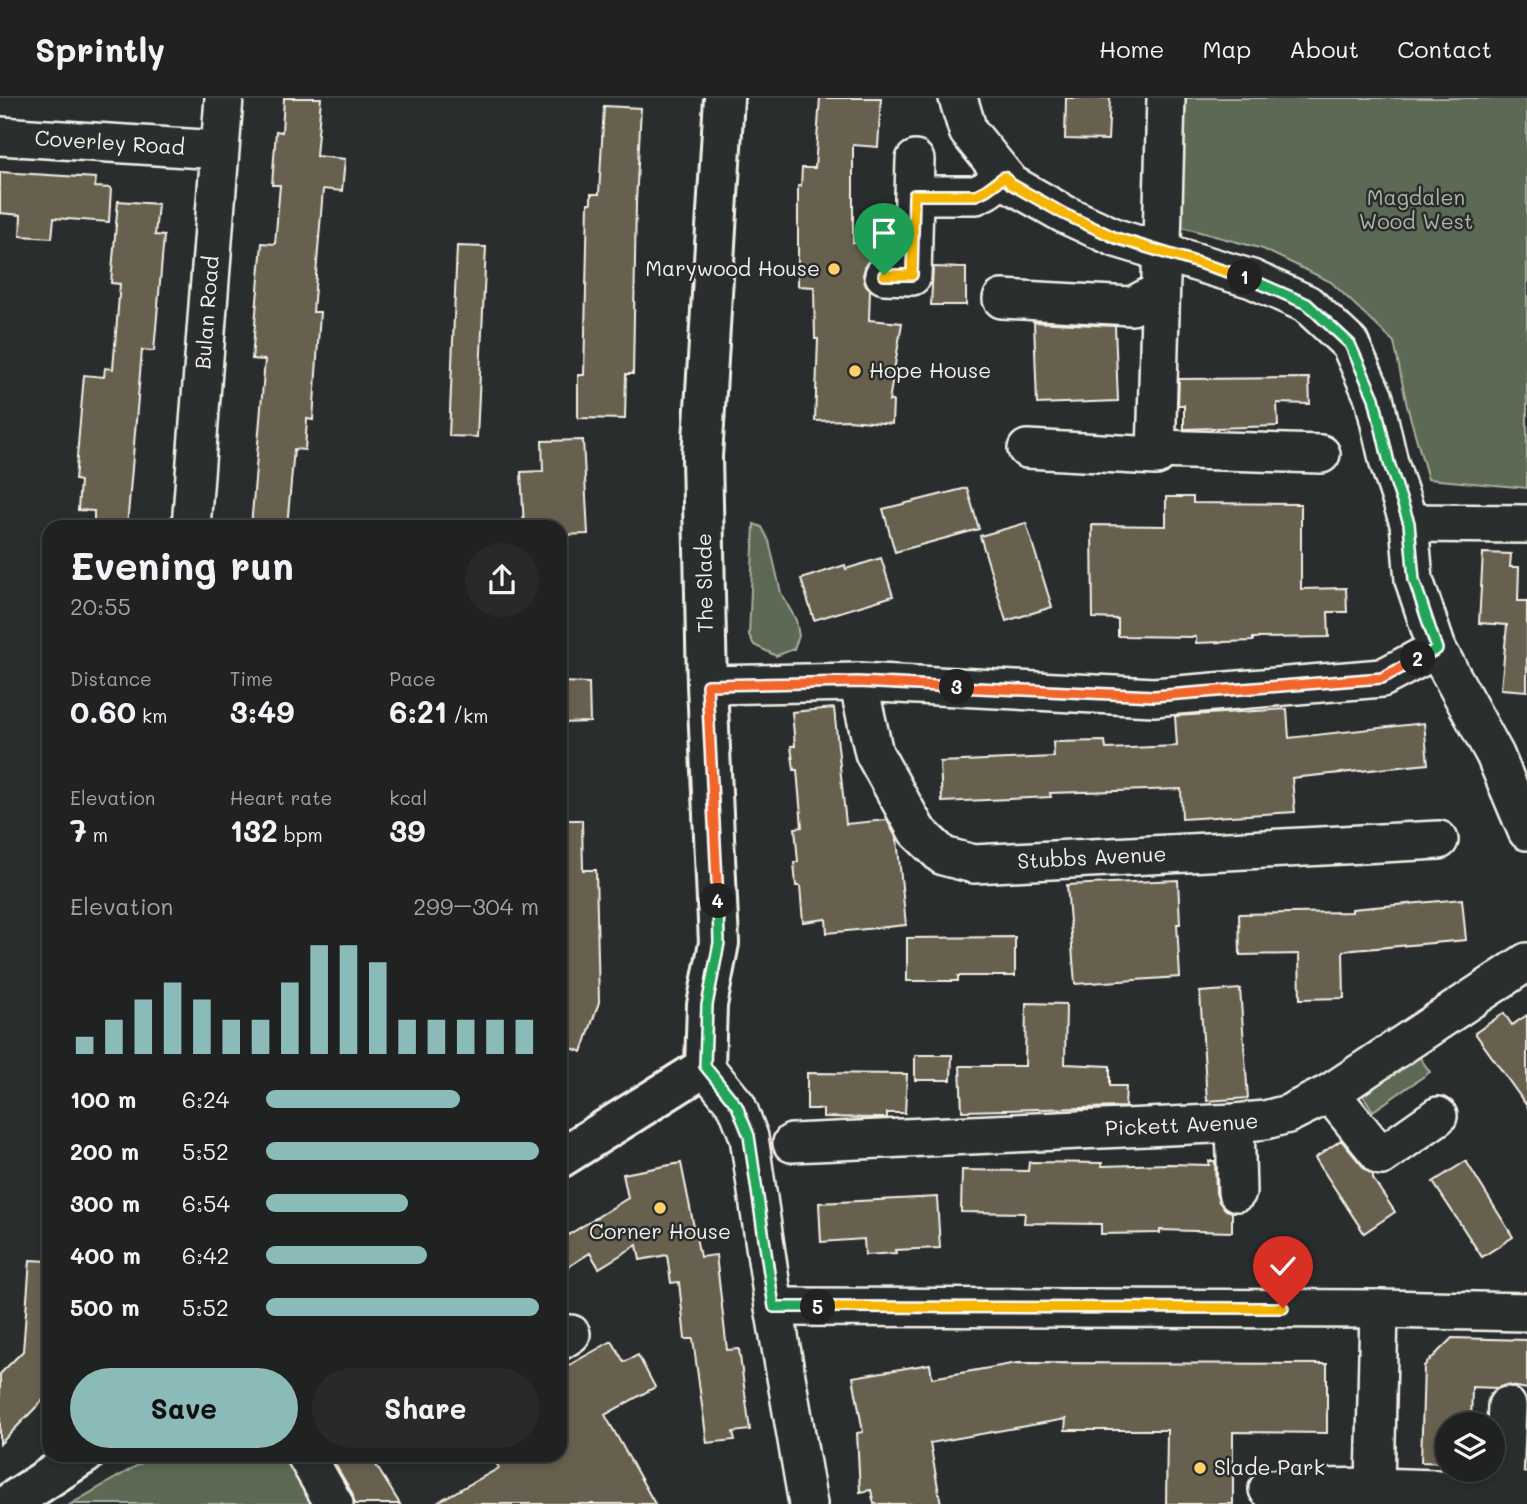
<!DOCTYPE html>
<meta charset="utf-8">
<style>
:root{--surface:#202222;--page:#282a2a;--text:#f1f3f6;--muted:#a2a4a5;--line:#3d3f40;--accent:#8bbbb9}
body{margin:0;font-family:Mali,sans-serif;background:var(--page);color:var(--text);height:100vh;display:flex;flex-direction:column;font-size:26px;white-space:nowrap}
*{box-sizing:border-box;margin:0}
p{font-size:23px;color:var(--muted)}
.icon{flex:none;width:38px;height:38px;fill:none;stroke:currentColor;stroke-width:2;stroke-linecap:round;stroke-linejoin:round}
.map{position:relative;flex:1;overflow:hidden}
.panel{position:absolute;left:42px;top:422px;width:525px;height:942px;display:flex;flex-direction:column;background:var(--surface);border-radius:21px;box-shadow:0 4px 10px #0003,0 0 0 2px var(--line)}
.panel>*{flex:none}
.fabs{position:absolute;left:1435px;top:1314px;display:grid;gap:14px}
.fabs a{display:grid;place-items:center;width:70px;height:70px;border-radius:50%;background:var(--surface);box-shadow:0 4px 10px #0003,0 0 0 2px var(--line);font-size:35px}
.pin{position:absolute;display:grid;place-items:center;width:60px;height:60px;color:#fff;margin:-72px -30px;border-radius:50% 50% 50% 0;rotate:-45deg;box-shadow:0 0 7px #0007}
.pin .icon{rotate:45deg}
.km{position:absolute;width:35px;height:35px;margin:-18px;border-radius:50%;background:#222;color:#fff;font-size:19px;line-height:35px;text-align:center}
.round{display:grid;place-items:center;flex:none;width:74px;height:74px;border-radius:37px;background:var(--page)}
.headline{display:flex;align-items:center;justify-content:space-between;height:119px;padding:0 28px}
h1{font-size:38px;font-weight:800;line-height:52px}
.stats{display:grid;grid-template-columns:repeat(3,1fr);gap:10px;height:119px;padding:7px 28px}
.stats div{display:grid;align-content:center}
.stats b{font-size:30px;font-weight:800}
.stats small{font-size:19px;font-weight:400}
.stats p{font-size:19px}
.chart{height:196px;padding:14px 28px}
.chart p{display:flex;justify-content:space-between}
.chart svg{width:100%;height:126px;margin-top:7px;stroke:var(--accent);stroke-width:6}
.cta{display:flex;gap:14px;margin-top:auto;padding:14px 28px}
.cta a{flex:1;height:80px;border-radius:42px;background:var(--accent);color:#111;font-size:28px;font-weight:800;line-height:80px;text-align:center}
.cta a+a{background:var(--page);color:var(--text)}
ul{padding:0 28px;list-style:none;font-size:23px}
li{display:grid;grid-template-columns:112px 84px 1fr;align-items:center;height:52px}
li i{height:18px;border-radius:9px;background:var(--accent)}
header{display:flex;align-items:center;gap:42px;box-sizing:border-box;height:98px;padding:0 35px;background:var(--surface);border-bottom:2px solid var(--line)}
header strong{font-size:33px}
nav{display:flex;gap:38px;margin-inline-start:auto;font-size:24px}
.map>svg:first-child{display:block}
</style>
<header>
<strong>Sprintly</strong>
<nav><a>Home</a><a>Map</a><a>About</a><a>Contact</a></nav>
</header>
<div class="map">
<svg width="1527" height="1406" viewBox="0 0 1527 1406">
<rect width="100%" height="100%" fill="#2a2d2e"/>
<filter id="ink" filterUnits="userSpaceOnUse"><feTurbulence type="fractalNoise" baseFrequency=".0143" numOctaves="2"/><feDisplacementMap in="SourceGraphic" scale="14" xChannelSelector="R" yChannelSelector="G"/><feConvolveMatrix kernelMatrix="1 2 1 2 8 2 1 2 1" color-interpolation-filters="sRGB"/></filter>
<g filter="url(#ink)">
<!-- green -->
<path fill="#5b6b54" stroke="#a8ae9e" stroke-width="2" d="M 1173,0 L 1527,0 L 1527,390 L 1428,381 L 1407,308 L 1394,244 L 1331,184 L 1263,151 L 1170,126 Z
M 754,426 L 762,429 L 769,443 L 781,495 L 796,522 L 799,538 L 794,551 L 776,558 L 754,547 L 749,537 Z
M 1418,957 L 1430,974 L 1373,1013 L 1362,996 Z
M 157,1356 L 296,1356 L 325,1406 L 71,1406 Z"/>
<!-- building -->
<path fill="#686050" stroke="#f4f1e8" stroke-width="2" d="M 284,0 L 321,0 L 316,58 L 345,61 L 342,93 L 323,91 L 313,214 L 320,214 L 313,322 L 307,321 L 305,352 L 294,351 L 287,429 L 251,429 L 265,262 L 252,261 L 262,145 L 275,146 L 280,87 L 272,87 L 276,33 L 282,34 Z
M 820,0 L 881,0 L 878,49 L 853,47 L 853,145 L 870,145 L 870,162 L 866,166 L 863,177 L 865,186 L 870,191 L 869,222 L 902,225 L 889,303 L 893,303 L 892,326 L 849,322 L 815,323 L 818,241 L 815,241 L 814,189 L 798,188 L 798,88 L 801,88 L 802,70 L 815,70 Z
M 1066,0 L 1110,0 L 1108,42 L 1065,41 Z
M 604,8 L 641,10 L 636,104 L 633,276 L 626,276 L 625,321 L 578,320 L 578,277 L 584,277 L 588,105 L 591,105 L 591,96 L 599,96 Z
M 0,74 L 96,80 L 95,89 L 111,90 L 109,124 L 54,120 L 52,140 L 20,138 L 21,117 L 0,115 Z
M 118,103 L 158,106 L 155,137 L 164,138 L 154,253 L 142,252 L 127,429 L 94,429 L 94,413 L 78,412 L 80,383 L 75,382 L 84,277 L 104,279 L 105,270 L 113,271 L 120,186 L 111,185 Z
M 457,148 L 486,149 L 477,339 L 449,338 Z
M 933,169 L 966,170 L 966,207 L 931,207 Z
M 1034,224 L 1115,228 L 1118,303 L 1037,306 Z
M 1309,280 L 1310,306 L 1277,305 L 1278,328 L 1184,331 L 1184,307 L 1178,307 L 1179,281 Z
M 583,342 L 588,436 L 560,437 L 560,429 L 524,429 L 521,374 L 543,373 L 542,343 Z
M 967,390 L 979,431 L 895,454 L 883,411 Z
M 1166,399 L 1193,399 L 1193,405 L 1301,406 L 1301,491 L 1346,490 L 1347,514 L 1328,514 L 1329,539 L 1253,540 L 1253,543 L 1196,545 L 1196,539 L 1118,538 L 1118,521 L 1093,520 L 1092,427 L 1166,428 Z
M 1026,425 L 1052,509 L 1006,523 L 980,438 Z
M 1483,455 L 1511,456 L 1510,469 L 1519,469 L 1518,503 L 1527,503 L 1527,593 L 1501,591 L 1507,527 L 1479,525 Z
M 881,460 L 893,498 L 814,522 L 801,481 L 845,467 L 846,471 Z
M 560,584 L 589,585 L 590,624 L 560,625 Z
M 834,610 L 846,726 L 887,722 L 897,741 L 906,827 L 827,835 L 826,821 L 803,824 L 800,788 L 796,788 L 794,764 L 798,764 L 795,730 L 802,729 L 797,672 L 794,672 L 791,648 L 795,648 L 792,614 Z
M 1287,611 L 1289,640 L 1424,625 L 1428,666 L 1292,680 L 1295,714 L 1182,721 L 1181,691 L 1050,695 L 1051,699 L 942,704 L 940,664 L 1054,659 L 1053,644 L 1105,643 L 1106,651 L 1177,648 L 1175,618 Z
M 560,722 L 582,722 L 583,772 L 596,772 L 599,904 L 582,954 L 560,946 Z
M 1178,782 L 1180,826 L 1177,826 L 1180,879 L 1075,886 L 1067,787 Z
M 1462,801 L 1466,842 L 1343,853 L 1344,900 L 1300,901 L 1299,856 L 1240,857 L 1239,816 L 1352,814 L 1352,811 Z
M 1015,839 L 1015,878 L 958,878 L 958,883 L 907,883 L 907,840 Z
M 1240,891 L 1248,1000 L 1207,1003 L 1200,894 Z
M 1026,905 L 1066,906 L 1065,966 L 1110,968 L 1110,988 L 1126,988 L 1125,1009 L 962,1013 L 960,968 L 1025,968 Z
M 1504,915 L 1512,927 L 1527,917 L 1527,1008 L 1475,935 Z
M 915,957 L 952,957 L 951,982 L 915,982 Z
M 807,975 L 907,976 L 905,1015 L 887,1015 L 887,1020 L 874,1020 L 823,1019 L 823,1011 L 807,1011 Z
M 1341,1042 L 1365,1071 L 1373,1077 L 1373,1081 L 1395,1114 L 1364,1135 L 1315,1060 Z
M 1209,1063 L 1215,1063 L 1216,1095 L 1219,1104 L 1226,1112 L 1232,1114 L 1232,1134 L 1160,1132 L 1160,1135 L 1101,1136 L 1101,1126 L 1024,1125 L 1025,1115 L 961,1114 L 962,1072 L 1028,1073 L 1029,1064 L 1102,1065 L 1102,1068 L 1169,1066 L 1209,1067 Z
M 1466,1063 L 1513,1139 L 1482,1159 L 1433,1084 Z
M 681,1065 L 700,1159 L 716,1157 L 727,1252 L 739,1251 L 750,1332 L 733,1334 L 735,1342 L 707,1345 L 693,1241 L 685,1241 L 679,1184 L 671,1185 L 667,1157 L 640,1162 L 637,1147 L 599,1170 L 590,1155 L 560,1174 L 560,1142 L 628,1100 L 623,1076 Z
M 937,1099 L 940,1150 L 895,1152 L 896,1155 L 865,1157 L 864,1141 L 821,1144 L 819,1105 Z
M 30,1162 L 49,1163 L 49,1296 L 0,1346 L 0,1276 L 23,1253 Z
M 1452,1240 L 1527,1242 L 1527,1291 L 1507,1287 L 1497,1290 L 1472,1289 L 1471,1326 L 1447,1326 L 1447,1365 L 1421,1364 L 1424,1268 Z
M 612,1243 L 624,1264 L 638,1257 L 655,1289 L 605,1317 L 655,1406 L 434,1406 L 499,1370 L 491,1356 L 560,1356 L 560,1272 Z
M 1017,1265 L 1327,1266 L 1327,1335 L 1233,1334 L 1233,1406 L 1166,1406 L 1167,1332 L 1065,1332 L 1066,1321 L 930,1345 L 941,1406 L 874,1406 L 871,1392 L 860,1394 L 857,1335 L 863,1334 L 853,1279 L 930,1266 L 932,1280 Z
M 329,1356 L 369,1356 L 400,1406 L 355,1406 L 352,1395 Z"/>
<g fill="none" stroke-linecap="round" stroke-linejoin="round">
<!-- minor casing -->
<g stroke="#f4f1e8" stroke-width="42">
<g id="minor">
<path d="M 958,0 L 968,33 L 1011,86 L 1064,116 L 1116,140 L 1252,181 L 1307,206 L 1350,246 L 1374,300 L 1389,365 L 1409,425 L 1414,482 L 1437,551 L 1495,657 L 1527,733"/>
<path id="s1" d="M 0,38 L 219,52"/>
<path d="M 914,97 L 976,97 L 986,92 L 1004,79"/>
<path d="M 884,177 L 912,178 L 915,62"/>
<path d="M 1002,201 L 1132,208 L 1160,193"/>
<path d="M 1027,351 L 1156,358 L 1166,0"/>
<path d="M 1156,351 L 1321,356"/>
<path d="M 1409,425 L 1527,426"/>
<path id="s2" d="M 191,429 L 224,0"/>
<path id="s3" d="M 858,584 L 874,655 L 917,733 L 943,758 L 974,766 L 1439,742"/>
<path d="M 707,587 L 858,584 L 1154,599 L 1382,580 L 1437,551"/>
<path d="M 705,969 L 737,1008 L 749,1039 L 774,1209 L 808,1406"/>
<path d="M 1330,995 L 1381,1058 L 1438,1018"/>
<path d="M 1235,1025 L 1237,1094"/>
<path id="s4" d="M 792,1045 L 1235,1025 L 1265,1022 L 1288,1016 L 1330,995 L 1527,864"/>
<path d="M 774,1209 L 1379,1211 L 1527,1214"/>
<path d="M 1379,1211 L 1375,1389 L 1527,1394"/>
<path d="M 560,1243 L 571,1236"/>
<path d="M 305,1356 L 334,1406"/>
<path d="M 1268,1391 L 1375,1389 L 1375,1406"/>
<path d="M 1503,1406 L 1507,1308"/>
</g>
</g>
<!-- major casing -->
<g stroke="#f4f1e8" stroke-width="44">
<path id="major" d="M 560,1060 L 705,969 L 707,907 L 719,845 L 707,587 L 702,359 L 724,0
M 8,1406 L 85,1356"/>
</g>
<!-- minor -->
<use href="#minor" stroke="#2a2d2e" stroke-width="37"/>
<!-- major -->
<use href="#major" stroke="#2a2d2e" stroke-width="38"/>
</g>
</g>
<g fill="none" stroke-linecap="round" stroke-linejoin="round" filter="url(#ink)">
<!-- split-1 casing -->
<g stroke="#fff" stroke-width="14">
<path id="split-1" d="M 884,177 L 912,177 L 914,97 L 976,97 L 986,92 L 1004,79 L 1011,86 L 1064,116 L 1116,140 L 1245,179"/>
</g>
<!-- split-2 casing -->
<g stroke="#fff" stroke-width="14">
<path id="split-2" d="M 1245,179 L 1307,206 L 1350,246 L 1374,300 L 1389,365 L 1409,425 L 1414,482 L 1437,551 L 1418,561"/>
</g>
<!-- split-3 casing -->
<g stroke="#fff" stroke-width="14">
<path id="split-3" d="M 957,589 L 1154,598 L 1382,580 L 1418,561"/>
</g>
<!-- split-4 casing -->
<g stroke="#fff" stroke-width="14">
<path id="split-4" d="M 718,803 L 707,587 L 858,584 L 957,589"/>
</g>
<!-- split-5 casing -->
<g stroke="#fff" stroke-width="14">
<path id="split-5" d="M 718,803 L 719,845 L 707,907 L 705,968 L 737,1008 L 749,1038 L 774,1209 L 818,1209"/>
</g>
<!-- split-6 casing -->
<g stroke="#fff" stroke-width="14">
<path id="split-6" d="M 818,1209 L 1283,1210"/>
</g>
<!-- split-1 -->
<use href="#split-1" stroke="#f5b400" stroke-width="9"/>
<!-- split-2 -->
<use href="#split-2" stroke="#22a559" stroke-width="9"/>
<!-- split-3 -->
<use href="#split-3" stroke="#f0652b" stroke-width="9"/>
<!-- split-4 -->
<use href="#split-4" stroke="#f0652b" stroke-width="9"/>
<!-- split-5 -->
<use href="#split-5" stroke="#22a559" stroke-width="9"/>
<!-- split-6 -->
<use href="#split-6" stroke="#f5b400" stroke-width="9"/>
</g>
<!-- markers -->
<g fill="#ffd166" stroke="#2a2d2e" stroke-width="2.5">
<circle cx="834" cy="171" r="7"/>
<circle cx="855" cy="273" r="7"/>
<circle cx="660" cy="1110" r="7"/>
<circle cx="1200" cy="1370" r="7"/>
</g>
<g text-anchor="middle" stroke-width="5" stroke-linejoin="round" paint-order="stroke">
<!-- street labels -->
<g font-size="21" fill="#f4f1e8" stroke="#2a2d2e">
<text dy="7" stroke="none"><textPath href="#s1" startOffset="110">Coverley Road</textPath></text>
<text dy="7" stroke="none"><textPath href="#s2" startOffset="215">Bulan Road</textPath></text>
<text transform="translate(705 485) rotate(-91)" y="7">The Slade</text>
<text dy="7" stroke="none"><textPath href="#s3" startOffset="348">Stubbs Avenue</textPath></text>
<text dy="7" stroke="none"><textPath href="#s4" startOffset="390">Pickett Avenue</textPath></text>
</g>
<!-- park labels -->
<g font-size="21" fill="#afb5a5" stroke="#2a2d2e">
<text x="1416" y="107">Magdalen<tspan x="1416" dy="24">Wood West</tspan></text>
</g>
<!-- poi labels -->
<g font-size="21" fill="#f4f1e8" stroke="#2a2d2e" text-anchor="start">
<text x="820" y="178" text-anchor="end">Marywood House</text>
<text x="869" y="280">Hope House</text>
<text x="660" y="1141" text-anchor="middle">Corner House</text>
<text x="1214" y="1377">Slade Park</text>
</g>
</g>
</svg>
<div class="fabs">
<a><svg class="icon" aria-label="layers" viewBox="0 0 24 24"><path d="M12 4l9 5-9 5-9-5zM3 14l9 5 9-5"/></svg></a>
</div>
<div class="pin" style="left:884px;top:177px;background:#1e9e55"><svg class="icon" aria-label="arrive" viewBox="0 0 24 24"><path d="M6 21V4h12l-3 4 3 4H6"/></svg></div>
<div class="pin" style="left:1283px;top:1210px;background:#d93025"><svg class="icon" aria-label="check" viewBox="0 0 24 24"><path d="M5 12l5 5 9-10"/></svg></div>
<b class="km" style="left:1245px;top:179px">1</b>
<b class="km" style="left:1418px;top:561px">2</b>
<b class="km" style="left:957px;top:589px">3</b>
<b class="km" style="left:718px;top:803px">4</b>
<b class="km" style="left:818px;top:1209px">5</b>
<section class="panel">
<div class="headline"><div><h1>Evening run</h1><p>20:55</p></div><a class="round"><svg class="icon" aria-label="share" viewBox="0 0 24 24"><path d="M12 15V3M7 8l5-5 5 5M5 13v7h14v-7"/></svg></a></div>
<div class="stats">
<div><p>Distance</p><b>0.60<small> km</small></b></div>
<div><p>Time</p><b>3:49</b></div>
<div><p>Pace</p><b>6:21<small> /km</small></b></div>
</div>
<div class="stats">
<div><p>Elevation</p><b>7<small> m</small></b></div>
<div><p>Heart rate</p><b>132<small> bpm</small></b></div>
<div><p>kcal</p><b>39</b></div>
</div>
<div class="chart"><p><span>Elevation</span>299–304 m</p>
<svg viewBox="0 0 160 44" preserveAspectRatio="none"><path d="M5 44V38M15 44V32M25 44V25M35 44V19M45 44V25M55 44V32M65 44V32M75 44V19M85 44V6M95 44V6M105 44V12M115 44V32M125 44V32M135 44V32M145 44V32M155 44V32"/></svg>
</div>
<ul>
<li><b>100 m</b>6:24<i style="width:71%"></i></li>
<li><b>200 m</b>5:52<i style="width:100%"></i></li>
<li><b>300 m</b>6:54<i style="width:52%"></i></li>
<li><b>400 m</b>6:42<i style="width:59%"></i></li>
<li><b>500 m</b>5:52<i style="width:100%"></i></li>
</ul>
<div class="cta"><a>Save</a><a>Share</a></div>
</section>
</div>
